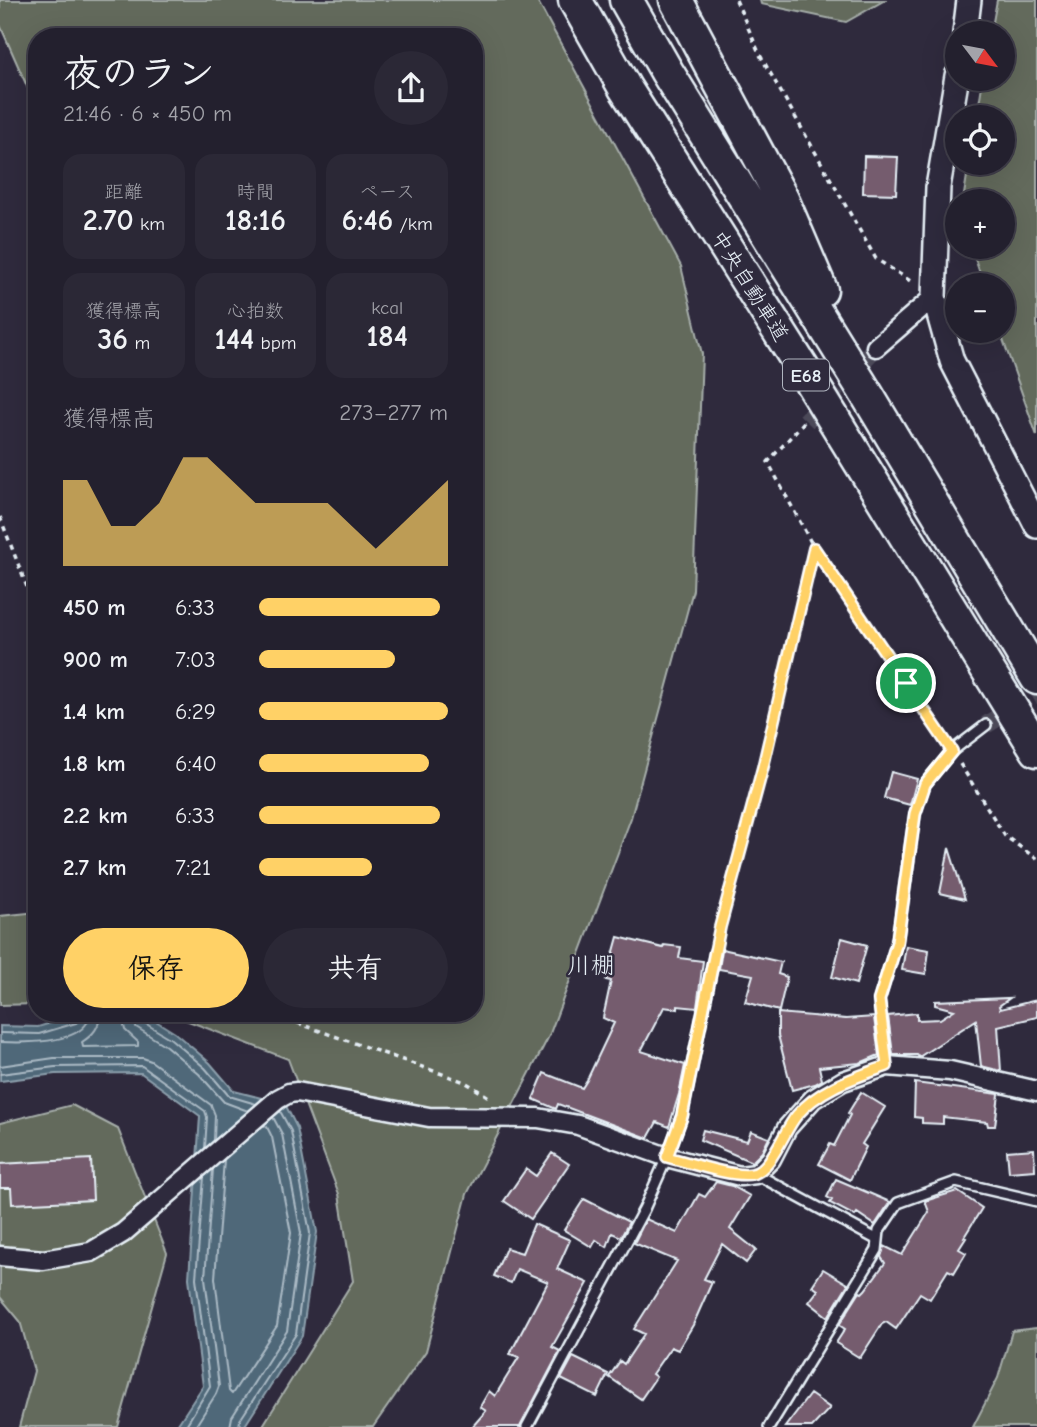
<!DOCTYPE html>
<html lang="ja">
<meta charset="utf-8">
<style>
:root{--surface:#23202e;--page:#2b2836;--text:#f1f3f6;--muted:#a3a3aa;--line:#403e4a;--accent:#ffd166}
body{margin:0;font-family:"Comic Neue","Klee One",sans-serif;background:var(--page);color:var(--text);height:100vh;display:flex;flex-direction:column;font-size:26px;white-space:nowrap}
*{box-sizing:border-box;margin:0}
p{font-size:23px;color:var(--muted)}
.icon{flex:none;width:38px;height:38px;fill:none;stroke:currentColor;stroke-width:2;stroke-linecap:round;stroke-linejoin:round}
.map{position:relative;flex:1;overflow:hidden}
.sheet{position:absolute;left:28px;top:28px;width:455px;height:994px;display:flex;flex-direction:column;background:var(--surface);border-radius:28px;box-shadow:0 7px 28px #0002,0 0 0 2px var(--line)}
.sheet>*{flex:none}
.needle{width:46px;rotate:122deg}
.fabs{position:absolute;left:945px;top:21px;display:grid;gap:14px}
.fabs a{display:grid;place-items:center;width:70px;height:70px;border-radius:50%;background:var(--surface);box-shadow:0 7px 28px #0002,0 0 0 2px var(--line);font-size:35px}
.pin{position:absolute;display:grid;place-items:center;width:60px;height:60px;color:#fff;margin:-30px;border:4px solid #fff;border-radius:50%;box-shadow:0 2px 7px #0007}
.round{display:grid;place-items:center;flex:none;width:74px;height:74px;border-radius:37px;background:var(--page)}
.summary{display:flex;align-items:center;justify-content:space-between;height:119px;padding:0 35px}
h1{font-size:38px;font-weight:600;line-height:52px}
.figures{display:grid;grid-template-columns:repeat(3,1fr);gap:10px;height:119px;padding:7px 35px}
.figures div{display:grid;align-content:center;border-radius:18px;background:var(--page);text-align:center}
.figures b{font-size:30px;font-weight:600}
.figures small{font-size:19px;font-weight:400}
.figures p{font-size:19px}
.chart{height:196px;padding:14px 35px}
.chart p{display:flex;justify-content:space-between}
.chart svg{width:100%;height:126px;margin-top:7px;fill:var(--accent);opacity:.7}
.cta{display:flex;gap:14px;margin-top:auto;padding:14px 35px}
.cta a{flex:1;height:80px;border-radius:42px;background:var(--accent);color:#111;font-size:28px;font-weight:600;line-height:80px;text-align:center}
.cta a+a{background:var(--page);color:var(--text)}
ul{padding:0 35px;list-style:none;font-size:23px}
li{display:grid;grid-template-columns:112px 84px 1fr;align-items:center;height:52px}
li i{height:18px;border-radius:9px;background:var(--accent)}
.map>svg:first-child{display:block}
</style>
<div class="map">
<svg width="1037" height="1427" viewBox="0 0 1037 1427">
<rect width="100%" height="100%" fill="#2f2a3d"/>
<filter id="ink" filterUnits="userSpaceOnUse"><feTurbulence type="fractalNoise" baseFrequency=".0143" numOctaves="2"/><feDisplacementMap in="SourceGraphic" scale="14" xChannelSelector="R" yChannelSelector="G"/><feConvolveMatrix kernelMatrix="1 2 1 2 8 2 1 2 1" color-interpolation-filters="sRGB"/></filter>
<g filter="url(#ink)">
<!-- green -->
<path fill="#646a5c" stroke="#a6aeaa" stroke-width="2" d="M 0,0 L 537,0 L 681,266 L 702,354 L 693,590 L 631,818 L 549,1036 L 467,1194 L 426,1351 L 373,1427 L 262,1427 L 353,1281 L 339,1194 L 288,1059 L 183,1019 L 137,1013 L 474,1013 L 474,37 L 37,37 L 37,109 L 0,25 Z
M 760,0 L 885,0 L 846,22 L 761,4 Z
M 997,0 L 1037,0 L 1037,436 L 1000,331 L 1003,331 L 1003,285 L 984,285 L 971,247 L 1003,247 L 1003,201 L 963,201 L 969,163 L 1003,163 L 1003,117 L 977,117 L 983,79 L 1003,79 L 1003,33 L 991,33 Z
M 37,912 L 37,1004 L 0,1005 L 0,916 Z
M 72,1105 L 118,1129 L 167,1253 L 118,1427 L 19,1427 L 34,1371 L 20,1321 L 0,1297 L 0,1123 Z
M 1037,1328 L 1037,1427 L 973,1427 L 998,1378 L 1012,1331 Z"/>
<!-- water -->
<path fill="#4f6879" stroke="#8c9fac" stroke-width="2" d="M 84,1013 L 143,1013 L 175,1033 L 210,1063 L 234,1091 L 285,1104 L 297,1128 L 317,1232 L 302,1336 L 244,1427 L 176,1427 L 203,1386 L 189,1278 L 200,1116 L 141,1073 L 55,1074 L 0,1081 L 0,1026 L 38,1027 Z"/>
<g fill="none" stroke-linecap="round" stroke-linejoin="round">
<!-- shore -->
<path stroke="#abbac5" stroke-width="2" d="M 100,1013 C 100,1027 93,1035 82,1042 L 83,1047 L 138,1046 L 138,1042 L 125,1030 L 121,1013
M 132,1013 L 136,1027 L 166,1046 L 199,1074 L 224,1102 L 248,1111
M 140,1013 L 143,1022 L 171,1039 L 205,1068 L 229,1096 L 256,1104
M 0,1033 L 39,1034 L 76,1023 L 80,1019 L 81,1013
M 0,1042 C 23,1043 88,1045 90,1013
M 0,1066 L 54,1058 L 143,1058 L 151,1061 L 211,1105 L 215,1115 L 214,1140
M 0,1074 L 55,1067 L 142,1066 L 205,1111 L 207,1117 L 205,1148
M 224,1160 L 215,1278 L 229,1391 L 232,1394 L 277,1326 L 291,1233 L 272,1137 L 267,1127 L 263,1125
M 185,1427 L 210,1386 L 196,1278 L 204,1177
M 195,1427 L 216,1394 L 219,1386 L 205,1278 L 213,1169
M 230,1427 L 232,1417 L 287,1331 L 301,1233 L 282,1134 L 273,1117
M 239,1427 L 240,1420 L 296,1334 L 310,1233 L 291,1131 L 280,1111"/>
</g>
<!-- building -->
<path fill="#745c6e" stroke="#e8f1f8" stroke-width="2" d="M 864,156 L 898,157 L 896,194 L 863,193 Z
M 891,772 L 917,779 L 910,805 L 884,798 Z
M 949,848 L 965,899 L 940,893 Z
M 618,937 L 663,948 L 664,945 L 681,947 L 679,958 L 703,961 L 697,1008 L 678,1006 L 678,1009 L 664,1007 L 641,1051 L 685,1065 L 679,1094 L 669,1127 L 657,1122 L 648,1138 L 558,1104 L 556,1109 L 533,1099 L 544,1073 L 582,1088 L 587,1080 L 614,1023 L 603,1018 L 611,981 L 606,980 Z
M 842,938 L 867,945 L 856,984 L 832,977 Z
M 906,946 L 929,950 L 926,974 L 902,970 Z
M 722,949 L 781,962 L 778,974 L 787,977 L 779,1011 L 745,1002 L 753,975 L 719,969 Z
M 1010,998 L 999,1006 L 1000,1009 L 1037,1000 L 1037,1017 L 998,1026 L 1001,1071 L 981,1066 L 976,1020 L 919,1057 L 917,1055 L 893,1055 L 888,1016 L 917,1013 L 917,1020 L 940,1019 L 954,1010 L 935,1005 L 935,1001 Z
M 778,1013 L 846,1019 L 874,1017 L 879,1055 L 860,1063 L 819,1067 L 822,1080 L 815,1084 L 792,1090 L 778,1035 Z
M 915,1083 L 999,1094 L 995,1126 L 988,1126 L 987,1122 L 943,1117 L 943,1124 L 922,1123 L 922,1118 L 914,1117 Z
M 861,1092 L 885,1107 L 862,1144 L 866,1147 L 850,1180 L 819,1164 L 830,1144 L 834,1146 L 850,1115 L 848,1113 Z
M 703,1130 L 747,1141 L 751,1131 L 769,1138 L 762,1152 L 752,1162 L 700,1140 Z
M 1034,1149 L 1035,1170 L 1009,1172 L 1007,1151 Z
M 552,1153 L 569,1164 L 531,1219 L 504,1201 L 526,1169 L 536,1176 Z
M 91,1159 L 93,1200 L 12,1204 L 11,1188 L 0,1188 L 0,1164 Z
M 836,1179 L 890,1202 L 875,1225 L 857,1213 L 855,1216 L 830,1203 L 832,1200 L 827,1197 Z
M 716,1182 L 732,1186 L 750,1196 L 730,1229 L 756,1250 L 746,1263 L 722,1244 L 704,1279 L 712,1282 L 693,1325 L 678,1350 L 671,1347 L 652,1374 L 656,1377 L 641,1399 L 609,1377 L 620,1361 L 624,1364 L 644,1334 L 634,1329 L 677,1261 L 634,1243 L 646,1219 L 677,1233 L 699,1194 L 705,1197 Z
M 957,1191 L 982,1208 L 964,1237 L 966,1238 L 959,1249 L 966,1253 L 954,1273 L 948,1270 L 930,1299 L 920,1293 L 896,1329 L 886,1322 L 882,1324 L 860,1358 L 836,1343 L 845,1329 L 839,1325 L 860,1292 L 862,1293 L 865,1290 L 885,1263 L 881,1257 L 884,1246 L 902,1255 L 929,1212 L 925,1201 Z
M 584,1199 L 629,1222 L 621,1237 L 612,1233 L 607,1247 L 596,1240 L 592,1247 L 564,1230 Z
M 534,1224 L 570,1240 L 557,1269 L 588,1283 L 552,1347 L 560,1351 L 520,1427 L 472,1427 L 486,1411 L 480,1407 L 489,1391 L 495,1396 L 519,1357 L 510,1354 L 548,1282 L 517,1269 L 511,1283 L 494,1276 L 506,1248 L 522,1253 Z
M 823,1269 L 848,1284 L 828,1317 L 809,1302 L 818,1290 L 812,1286 Z
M 573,1357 L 608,1374 L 597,1397 L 561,1379 Z
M 810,1394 L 830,1408 L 812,1427 L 785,1427 Z"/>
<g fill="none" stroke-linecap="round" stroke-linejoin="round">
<!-- minor-tunnel -->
<path stroke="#4b4859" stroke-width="18" stroke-dasharray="18 9" stroke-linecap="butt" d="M 806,421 L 876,347
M 986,725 L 1037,693"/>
<!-- service casing -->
<g stroke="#e8f1f8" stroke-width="14">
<path id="service" d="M 887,1066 L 879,1000 L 897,942 L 915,814 L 925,784 L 952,751 L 986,725
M 756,1174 L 878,1240
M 527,1427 L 644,1209 L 667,1157 L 682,1116 L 715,952
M 769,1427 L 877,1250 L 879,1231 L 898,1203 L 956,1182 L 1037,1201"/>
</g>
<!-- minor casing -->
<g stroke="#e8f1f8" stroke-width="23">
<path id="minor" d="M 876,347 L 934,297
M 0,1256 L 43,1260 L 91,1252 L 123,1233 L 278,1099 L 289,1093 L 297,1092 L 429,1117 L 538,1118 L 578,1125 L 667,1157 L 740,1176 L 756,1174 L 771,1159 L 787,1128 L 813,1099 L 843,1081 L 887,1066 L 950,1071 L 1037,1091"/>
</g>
<!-- tertiary casing -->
<g stroke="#e8f1f8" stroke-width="28">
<path id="tertiary" d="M 965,33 L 969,0
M 957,76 L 938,187 L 934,297 L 952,361 L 1037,526"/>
</g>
<!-- motorway casing -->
<g stroke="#e8f1f8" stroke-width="37">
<path id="motorway" d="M 575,0 L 625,88 L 806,374 L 1037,750
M 626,0 L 667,72 L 863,388 L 1037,678
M 676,0 L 782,199 L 821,290"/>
</g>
<!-- path -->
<path stroke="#e8f1f8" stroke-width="3.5" stroke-dasharray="5 5" stroke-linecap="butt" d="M 736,0 L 760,55 L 876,259 L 912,282
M 804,422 L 768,462 L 814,548 L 945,740
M 0,517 L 37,613
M 960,764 L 1005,836 L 1037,859
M 718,940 L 763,767 L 814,550
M 269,1013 L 465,1082 L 492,1099"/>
<!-- service -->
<use href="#service" stroke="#2f2a3d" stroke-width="9"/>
<!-- minor -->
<use href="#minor" stroke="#2f2a3d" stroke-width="18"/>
<!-- tertiary -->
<use href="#tertiary" stroke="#2f2a3d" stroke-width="23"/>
<!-- motorway -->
<use href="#motorway" stroke="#2f2a3d" stroke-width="32"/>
</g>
</g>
<g fill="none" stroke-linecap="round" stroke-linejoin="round" filter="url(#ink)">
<!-- route casing -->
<g stroke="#fff" stroke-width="14">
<path id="route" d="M 814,548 L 952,751 L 925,784 L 915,814 L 897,942 L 879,1000 L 887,1066 C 854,1078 820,1088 797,1115 C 784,1130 771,1171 752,1174 C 734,1178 687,1162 667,1157 L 682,1116 L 720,927 L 763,767 Z"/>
</g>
<!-- route -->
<use href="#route" stroke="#ffd166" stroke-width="9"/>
</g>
<g text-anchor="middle" stroke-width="5" stroke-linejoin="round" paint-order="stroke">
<!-- shield labels -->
<rect fill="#2f2a3d" stroke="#b0b5c0" stroke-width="2" x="783" y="359.5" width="46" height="31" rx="5"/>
<g font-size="19" font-weight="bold" fill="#e8f1f8">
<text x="806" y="382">E68</text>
</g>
<!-- street labels -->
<g font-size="21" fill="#e8f1f8" stroke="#2f2a3d">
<text transform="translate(750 286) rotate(58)" y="7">中央自動車道</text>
</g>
<!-- quarter labels -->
<g font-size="24" fill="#e8f1f8" stroke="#2f2a3d">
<text x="591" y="973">川棚</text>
</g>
</g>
</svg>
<div class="fabs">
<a><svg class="needle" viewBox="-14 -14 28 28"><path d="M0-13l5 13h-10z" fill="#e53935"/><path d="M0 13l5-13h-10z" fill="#a3a3aa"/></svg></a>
<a><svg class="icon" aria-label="locate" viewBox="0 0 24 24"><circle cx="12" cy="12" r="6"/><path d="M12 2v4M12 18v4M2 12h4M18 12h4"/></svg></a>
<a>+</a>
<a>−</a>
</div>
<div class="pin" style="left:906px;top:683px;background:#1e9e55"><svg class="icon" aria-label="arrive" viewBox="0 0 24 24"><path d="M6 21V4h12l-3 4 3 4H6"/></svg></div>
<section class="sheet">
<div class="summary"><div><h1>夜のラン</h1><p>21:46 · 6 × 450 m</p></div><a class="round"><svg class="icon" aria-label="share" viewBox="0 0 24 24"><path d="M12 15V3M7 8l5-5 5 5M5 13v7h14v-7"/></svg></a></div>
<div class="figures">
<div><p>距離</p><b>2.70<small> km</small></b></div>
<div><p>時間</p><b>18:16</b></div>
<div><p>ペース</p><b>6:46<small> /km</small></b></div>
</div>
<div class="figures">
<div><p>獲得標高</p><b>36<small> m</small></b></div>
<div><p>心拍数</p><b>144<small> bpm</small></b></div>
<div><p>kcal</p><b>184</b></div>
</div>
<div class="chart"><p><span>獲得標高</span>273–277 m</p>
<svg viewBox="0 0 160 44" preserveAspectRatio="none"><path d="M0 44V14L10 14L20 30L30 30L40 22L50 6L60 6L70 14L80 22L90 22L100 22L110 22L120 30L130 38L140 30L150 22L160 14V44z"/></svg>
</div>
<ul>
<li><b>450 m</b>6:33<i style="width:96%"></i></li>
<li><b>900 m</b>7:03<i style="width:72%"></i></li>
<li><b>1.4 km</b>6:29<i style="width:100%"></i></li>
<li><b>1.8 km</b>6:40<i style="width:90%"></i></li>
<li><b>2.2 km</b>6:33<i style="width:96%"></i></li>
<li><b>2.7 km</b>7:21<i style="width:60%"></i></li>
</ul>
<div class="cta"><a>保存</a><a>共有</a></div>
</section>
</div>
